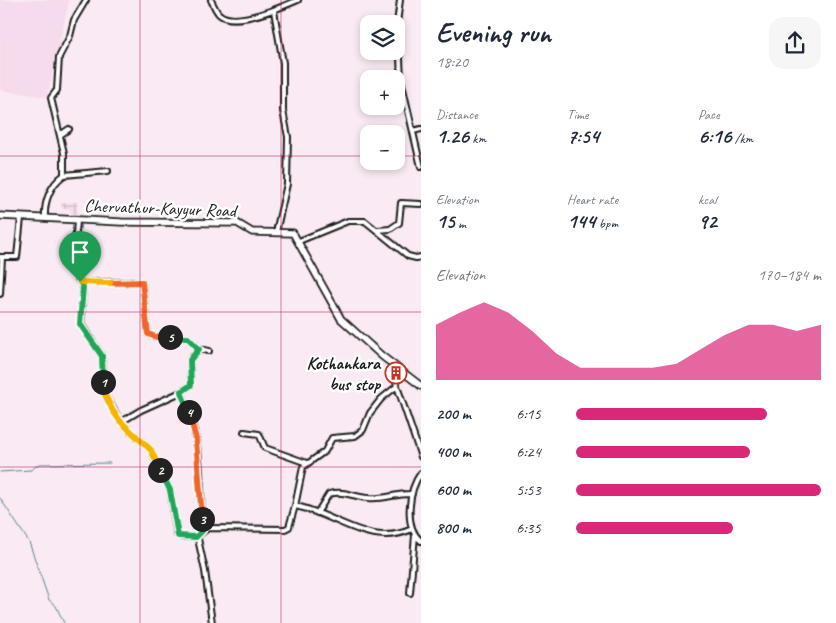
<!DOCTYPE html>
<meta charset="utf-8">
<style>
:root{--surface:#fff;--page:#f6f6f7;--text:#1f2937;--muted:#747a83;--accent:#db2777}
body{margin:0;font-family:Caveat,sans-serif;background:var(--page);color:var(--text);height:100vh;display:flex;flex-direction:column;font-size:19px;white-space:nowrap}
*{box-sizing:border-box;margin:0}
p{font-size:16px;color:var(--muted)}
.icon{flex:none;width:28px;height:28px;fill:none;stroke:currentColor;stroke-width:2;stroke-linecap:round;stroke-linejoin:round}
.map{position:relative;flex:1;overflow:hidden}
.drawer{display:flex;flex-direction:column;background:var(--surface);width:415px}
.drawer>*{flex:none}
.tools{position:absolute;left:360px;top:15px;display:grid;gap:10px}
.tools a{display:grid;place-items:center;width:45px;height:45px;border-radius:10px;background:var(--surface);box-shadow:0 2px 8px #0003;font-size:25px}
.pin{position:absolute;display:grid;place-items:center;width:42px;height:42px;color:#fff;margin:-51px -21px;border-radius:50% 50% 50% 0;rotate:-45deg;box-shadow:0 0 5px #0007}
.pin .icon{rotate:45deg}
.km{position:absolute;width:25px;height:25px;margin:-12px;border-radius:50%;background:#222;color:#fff;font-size:14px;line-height:25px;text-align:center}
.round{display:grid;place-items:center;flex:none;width:52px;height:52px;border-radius:15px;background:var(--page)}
.head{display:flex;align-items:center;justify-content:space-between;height:85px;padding:0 15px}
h1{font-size:28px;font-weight:700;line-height:38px}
.stats{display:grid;grid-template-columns:repeat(3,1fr);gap:8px;height:85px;padding:5px 15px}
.stats div{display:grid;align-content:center}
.stats b{font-size:21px;font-weight:700}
.stats small{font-size:14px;font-weight:400}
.stats p{font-size:14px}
.chart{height:140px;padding:10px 15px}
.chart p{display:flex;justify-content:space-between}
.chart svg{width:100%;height:90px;margin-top:5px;fill:var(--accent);opacity:.7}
ul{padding:0 15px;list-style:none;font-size:16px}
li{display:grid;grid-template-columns:80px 60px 1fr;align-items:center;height:38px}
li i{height:12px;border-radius:6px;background:var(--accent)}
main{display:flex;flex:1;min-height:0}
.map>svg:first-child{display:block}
</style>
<main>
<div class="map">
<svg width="421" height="623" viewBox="0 0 421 623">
<defs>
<pattern id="industrial-grid" width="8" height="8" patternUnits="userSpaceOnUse" patternTransform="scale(1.25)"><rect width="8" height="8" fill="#f5dbeb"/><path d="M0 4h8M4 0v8" fill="none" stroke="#d1bbc9"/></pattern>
</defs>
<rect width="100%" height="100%" fill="#f9eaf3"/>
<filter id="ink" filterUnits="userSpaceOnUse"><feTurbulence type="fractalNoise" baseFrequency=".02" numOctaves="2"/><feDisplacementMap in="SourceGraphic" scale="10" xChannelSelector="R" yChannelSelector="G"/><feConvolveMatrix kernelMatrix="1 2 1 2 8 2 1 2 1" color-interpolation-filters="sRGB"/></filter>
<g filter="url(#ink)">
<!-- built -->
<path fill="#f5dbeb" d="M 0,0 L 69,0 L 47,97 L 0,90 Z"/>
<!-- industrial -->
<path fill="url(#industrial-grid)" d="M 77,202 L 78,218 L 71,218 L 71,209 L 62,209 L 61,203 Z"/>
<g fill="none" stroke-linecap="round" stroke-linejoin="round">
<!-- stream -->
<path stroke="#56878c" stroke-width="1" d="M 0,472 L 31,470 L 39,464 L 110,463
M 0,498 L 29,542 L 49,600 L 56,606 L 64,623"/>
<!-- street casing -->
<g stroke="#1c1c1c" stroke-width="8">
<path id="street" d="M 211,0 C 213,4 216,11 219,14 C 234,28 282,7 298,0
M 274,11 L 283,63 L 283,111 L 288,137 L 287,184 L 276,232
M 396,31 L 400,0
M 396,48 L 400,58 L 401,80 L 421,167
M 413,131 L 421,129
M 60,135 L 69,129
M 64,175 L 108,171
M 45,218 C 44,202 50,185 64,175 L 64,153 L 51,98 L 57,90 L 59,57 L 70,36 L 74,20 L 86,0
M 77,220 C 76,242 69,269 83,287 L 81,324 L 102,356 L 105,395 L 121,422 L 151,450 L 154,457 L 170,490 L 177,535 L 181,537 L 196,537 L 198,539 L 205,571 L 212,623
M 378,230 L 390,229 L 399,223 L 401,203 L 421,204
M 299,241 L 348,221 L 365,221 L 408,256 L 416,258 L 421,257
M 0,257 L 17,257 L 21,218
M 80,282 L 142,282 L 148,334 L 156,337 L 188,338 L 199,349 L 209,351
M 0,294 L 2,258
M 392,364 L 397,386 L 421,457
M 181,392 L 191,385 L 190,360 L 199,349
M 121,422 L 141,410 L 181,392 C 202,434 201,485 202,531
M 244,432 L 259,434 L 265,448 L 307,463
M 421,473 C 409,489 403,527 421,541
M 295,506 L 303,467 L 325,451 L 332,438 L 355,436 L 363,430 L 370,413 L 381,399 L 397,386
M 317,513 L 329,494 C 344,490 354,497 368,498 C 383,500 397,493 412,494
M 196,537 L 208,528 L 285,529 L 289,527 L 295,506 C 335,513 369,549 412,529
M 410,593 L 415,535"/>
</g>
<!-- secondary casing -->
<g stroke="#1c1c1c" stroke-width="9">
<path id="secondary" d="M 0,216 L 121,222 L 237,223 L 252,232 L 293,233 L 341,319 L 382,356 L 421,386"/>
</g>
<!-- street -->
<use href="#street" stroke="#fff" stroke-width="4"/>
<!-- secondary -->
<use href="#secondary" stroke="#fff" stroke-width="5.5"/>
</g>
</g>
<g fill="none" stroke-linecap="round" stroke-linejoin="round" filter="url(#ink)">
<!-- split-1 casing -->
<g stroke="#fff" stroke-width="10">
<path id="split-1" d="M 80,282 L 83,287 L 80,324 L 102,356 L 103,382"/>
</g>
<!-- split-2 casing -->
<g stroke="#fff" stroke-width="10">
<path id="split-2" d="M 103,382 L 105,395 L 113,411 L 121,422 L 151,450 L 160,470"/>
</g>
<!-- split-3 casing -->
<g stroke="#fff" stroke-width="10">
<path id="split-3" d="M 160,470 L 170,490 L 178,536 L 196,537 L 202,531 L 202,519"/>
</g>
<!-- split-4 casing -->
<g stroke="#fff" stroke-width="10">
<path id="split-4" d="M 189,412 L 196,439 L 202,519"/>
</g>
<!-- split-5 casing -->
<g stroke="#fff" stroke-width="10">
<path id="split-5" d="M 170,337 L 188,338 L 199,349 L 190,360 L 191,385 L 181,392 L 189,412"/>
</g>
<!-- split-6 casing -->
<g stroke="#fff" stroke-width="10">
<path id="split-6" d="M 110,283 L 142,282 L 148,334 L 156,337 L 170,337"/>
</g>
<!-- split-7 casing -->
<g stroke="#fff" stroke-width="10">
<path id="split-7" d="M 80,282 L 110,283"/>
</g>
<!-- split-1 -->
<use href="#split-1" stroke="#22a559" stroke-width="6"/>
<!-- split-2 -->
<use href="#split-2" stroke="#f5b400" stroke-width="6"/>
<!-- split-3 -->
<use href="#split-3" stroke="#22a559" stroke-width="6"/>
<!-- split-4 -->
<use href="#split-4" stroke="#f0652b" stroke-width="6"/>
<!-- split-5 -->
<use href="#split-5" stroke="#22a559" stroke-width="6"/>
<!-- split-6 -->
<use href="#split-6" stroke="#f0652b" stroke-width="6"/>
<!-- split-7 -->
<use href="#split-7" stroke="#f5b400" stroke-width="6"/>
</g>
<!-- grid -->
<path fill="none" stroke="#c2185b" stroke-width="1" stroke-opacity="0.55" d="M 140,0 L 140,623M 281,0 L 281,623M 0,156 L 369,156M 396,156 L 421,156M 0,312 L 421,312M 0,467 L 421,467"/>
<!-- icons -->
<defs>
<g id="building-ring" transform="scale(1.125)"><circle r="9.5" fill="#fff" stroke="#c8321e" stroke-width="1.5"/><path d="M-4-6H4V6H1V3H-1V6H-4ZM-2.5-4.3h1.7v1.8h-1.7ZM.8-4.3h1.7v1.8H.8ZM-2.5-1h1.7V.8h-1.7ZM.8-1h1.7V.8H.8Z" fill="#c8321e"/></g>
</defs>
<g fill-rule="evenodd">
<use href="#building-ring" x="396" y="373"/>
</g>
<g text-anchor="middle" stroke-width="5" stroke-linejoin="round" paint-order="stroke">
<!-- street labels -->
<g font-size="18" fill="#1c1c1c" stroke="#fff">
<text transform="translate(160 208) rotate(2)" y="6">Chervathur-Kayyur Road</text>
</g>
<!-- poi labels -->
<g font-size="18" font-weight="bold" fill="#1c1c1c" stroke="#fff" text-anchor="end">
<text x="380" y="369">Kothankara<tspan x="380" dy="21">bus stop</tspan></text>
</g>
</g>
</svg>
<div class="tools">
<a><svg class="icon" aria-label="layers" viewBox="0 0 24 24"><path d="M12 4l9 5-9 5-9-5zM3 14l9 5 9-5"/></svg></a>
<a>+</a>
<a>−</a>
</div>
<div class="pin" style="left:80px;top:282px;background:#1e9e55"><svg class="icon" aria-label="arrive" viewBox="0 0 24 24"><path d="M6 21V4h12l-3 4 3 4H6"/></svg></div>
<b class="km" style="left:103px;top:382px">1</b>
<b class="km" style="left:160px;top:470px">2</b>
<b class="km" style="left:202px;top:519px">3</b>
<b class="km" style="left:189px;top:412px">4</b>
<b class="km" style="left:170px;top:337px">5</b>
</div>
<section class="drawer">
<div class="head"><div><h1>Evening run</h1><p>18:20</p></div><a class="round"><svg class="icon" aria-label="share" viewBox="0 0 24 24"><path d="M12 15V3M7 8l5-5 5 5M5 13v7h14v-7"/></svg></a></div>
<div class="stats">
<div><p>Distance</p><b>1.26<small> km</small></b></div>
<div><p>Time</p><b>7:54</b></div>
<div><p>Pace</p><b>6:16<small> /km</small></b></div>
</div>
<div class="stats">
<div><p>Elevation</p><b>15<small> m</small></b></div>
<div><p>Heart rate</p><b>144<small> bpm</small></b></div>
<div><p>kcal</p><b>92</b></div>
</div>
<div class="chart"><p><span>Elevation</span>170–184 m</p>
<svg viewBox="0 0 160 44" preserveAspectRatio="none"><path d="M0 44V17L10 11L20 6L30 11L40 20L50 31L60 38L70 38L80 38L90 38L100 36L110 29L120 22L130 17L140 17L150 20L160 17V44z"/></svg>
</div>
<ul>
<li><b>200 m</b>6:15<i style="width:78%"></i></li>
<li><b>400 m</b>6:24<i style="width:71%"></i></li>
<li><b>600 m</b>5:53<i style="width:100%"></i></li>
<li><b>800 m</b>6:35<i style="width:64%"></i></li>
</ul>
</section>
</main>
